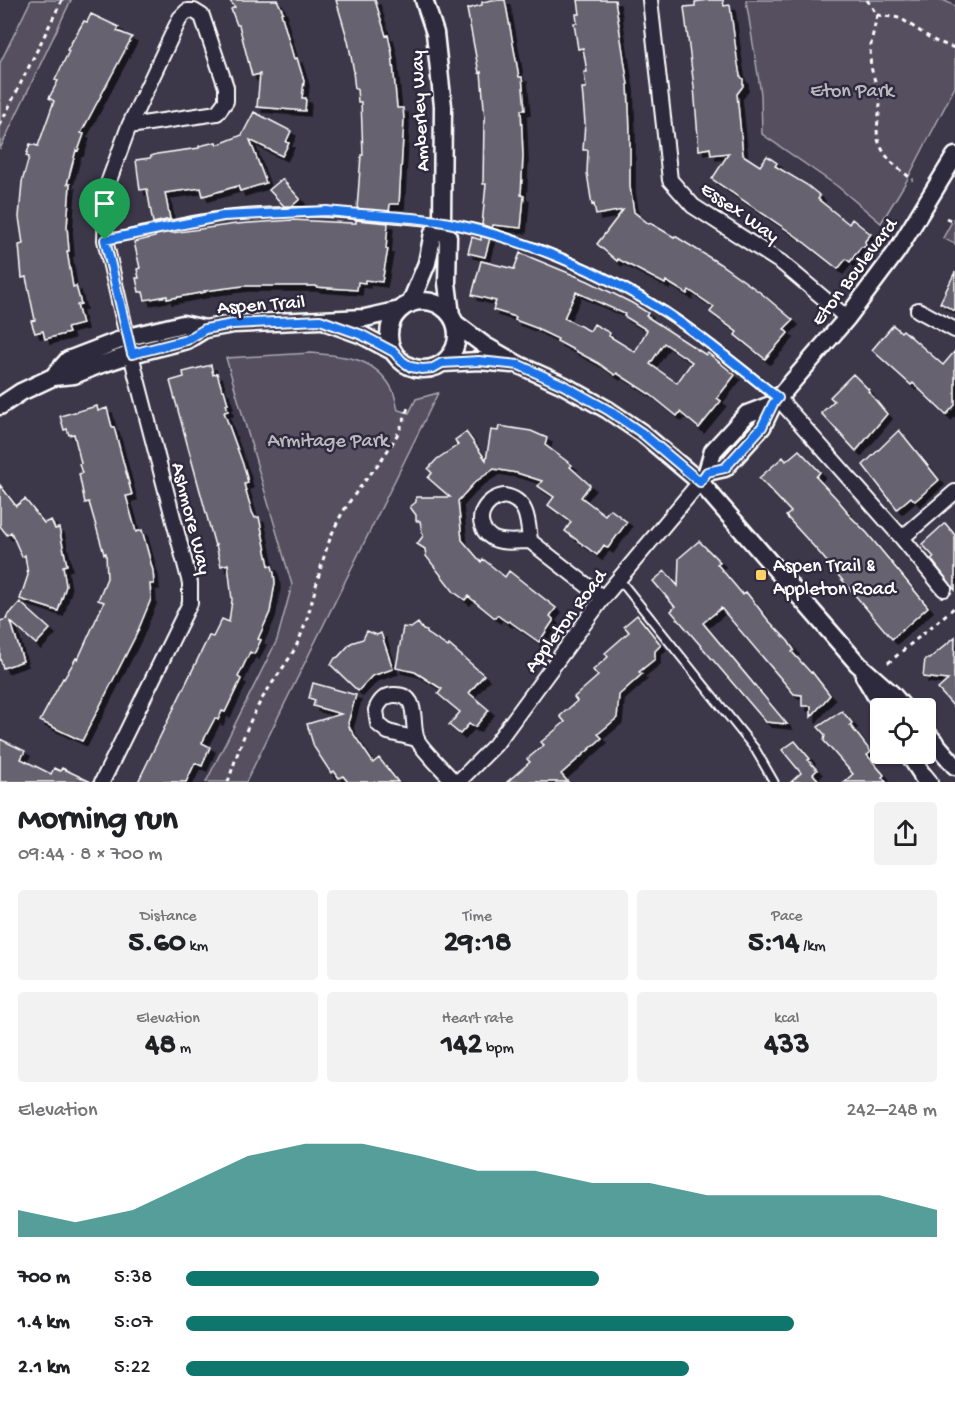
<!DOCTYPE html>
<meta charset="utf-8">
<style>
:root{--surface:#fff;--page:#f2f2f2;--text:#202124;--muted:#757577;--accent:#0f766e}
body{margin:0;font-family:"Gochi Hand",sans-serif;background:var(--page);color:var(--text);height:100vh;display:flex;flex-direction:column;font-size:22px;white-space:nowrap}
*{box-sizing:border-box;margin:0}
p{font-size:20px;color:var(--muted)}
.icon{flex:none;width:33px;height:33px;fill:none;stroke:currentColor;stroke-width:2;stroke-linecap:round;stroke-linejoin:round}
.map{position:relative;height:782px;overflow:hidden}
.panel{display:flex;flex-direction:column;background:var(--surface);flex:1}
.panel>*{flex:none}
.tools{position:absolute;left:870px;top:698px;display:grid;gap:12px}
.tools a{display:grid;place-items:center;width:66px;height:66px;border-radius:6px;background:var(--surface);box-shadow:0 2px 4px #0004;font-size:30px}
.pin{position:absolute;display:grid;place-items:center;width:51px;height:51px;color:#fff;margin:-62px -26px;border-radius:50% 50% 50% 0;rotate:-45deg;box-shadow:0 0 6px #0007}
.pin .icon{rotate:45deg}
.round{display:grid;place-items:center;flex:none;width:63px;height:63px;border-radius:6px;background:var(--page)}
.headline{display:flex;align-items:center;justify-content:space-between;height:102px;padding:0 18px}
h1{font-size:33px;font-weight:700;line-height:45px}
.figures{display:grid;grid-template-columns:repeat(3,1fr);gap:9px;height:102px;padding:6px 18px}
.figures div{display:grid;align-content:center;border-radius:6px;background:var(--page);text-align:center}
.figures b{font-size:30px;font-weight:700}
.figures small{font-size:16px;font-weight:400}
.figures p{font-size:16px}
.chart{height:168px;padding:12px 18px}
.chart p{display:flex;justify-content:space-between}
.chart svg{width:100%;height:108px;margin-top:6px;fill:var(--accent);opacity:.7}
ul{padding:0 18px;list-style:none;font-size:20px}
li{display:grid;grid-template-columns:96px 72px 1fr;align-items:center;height:45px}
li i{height:15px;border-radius:8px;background:var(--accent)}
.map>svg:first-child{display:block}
</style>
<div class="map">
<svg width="955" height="782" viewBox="0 0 955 782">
<defs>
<filter id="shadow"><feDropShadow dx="5" dy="5" stdDeviation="0" flood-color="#0009"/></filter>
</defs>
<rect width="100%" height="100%" fill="#3c3749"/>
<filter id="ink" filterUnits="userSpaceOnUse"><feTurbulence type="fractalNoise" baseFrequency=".0167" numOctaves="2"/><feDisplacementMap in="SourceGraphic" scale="12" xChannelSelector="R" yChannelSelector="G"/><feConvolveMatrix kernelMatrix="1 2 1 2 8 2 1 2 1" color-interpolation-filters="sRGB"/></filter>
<g filter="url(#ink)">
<!-- green -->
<path fill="#555060" stroke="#aaa8b0" stroke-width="1.5" d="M 31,0 L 71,0 L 0,149 L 0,63 Z
M 746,0 L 943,0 L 955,6 L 955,87 L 906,182 L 881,223 L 837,186 L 762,134 L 761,94 Z
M 955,216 L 955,244 L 943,238 Z
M 311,353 C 343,356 372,356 391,387 C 395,393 396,403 398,410 L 409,413 L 416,399 L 438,393 L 246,782 L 206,782 L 277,640 L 292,585 L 226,358 Z
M 753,420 L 755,423 L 723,459 L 721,454 Z"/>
<!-- building -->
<path fill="#666270" stroke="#fff" stroke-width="1.5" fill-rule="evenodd" filter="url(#shadow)" d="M 229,0 L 277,0 L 283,12 L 281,13 L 294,59 L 297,58 L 304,81 L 302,98 L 306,98 L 305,111 L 257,107 L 260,74 L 252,76 L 239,25 L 237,25 L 231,9 L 235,7 Z
M 336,0 L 375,0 L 386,36 L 388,35 L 392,53 L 397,108 L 403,108 L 404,120 L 399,204 L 390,204 L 389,212 L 357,209 L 361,155 L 363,155 L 361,102 L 358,102 L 357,89 L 355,89 L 353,72 L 354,72 L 348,41 Z
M 492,0 L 505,0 L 519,77 L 522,77 L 525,110 L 521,110 L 523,156 L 521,195 L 524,196 L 521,228 L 493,225 L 492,228 L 482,225 L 486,184 L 483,184 L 484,120 L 485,120 L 481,72 L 479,73 L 467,9 L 482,5 L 482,2 Z
M 578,0 L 615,0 L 628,85 L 630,132 L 630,187 L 634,212 L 649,224 L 650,223 L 674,237 L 675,236 L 720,264 L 761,293 L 793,320 L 784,329 L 788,333 L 765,359 L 735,335 L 737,332 L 710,312 L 714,307 L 689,290 L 687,294 L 666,281 L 665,284 L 618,259 L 617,261 L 597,244 L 623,210 L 596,215 L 594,204 L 592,205 L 587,173 L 588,150 L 583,150 L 585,123 L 582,88 L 586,88 L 584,72 L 587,72 L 583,48 L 578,49 L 574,23 L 577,23 L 576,14 L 580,14 Z
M 707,0 L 723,0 L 724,6 L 730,5 L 737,58 L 740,76 L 743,79 L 743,86 L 737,94 L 743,155 L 760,166 L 767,156 L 777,163 L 775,166 L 807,185 L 818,194 L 820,196 L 818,199 L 849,224 L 852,219 L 871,234 L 865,241 L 866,247 L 861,247 L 850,262 L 846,259 L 838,269 L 796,236 L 712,179 L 729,153 L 711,155 L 710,148 L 699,150 L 694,87 L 684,7 L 695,6 L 695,2 Z
M 91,14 L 119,27 L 117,31 L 132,37 L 81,133 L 84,134 L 78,151 L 76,150 L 67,184 L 70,184 L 67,227 L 69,251 L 67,251 L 73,287 L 76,286 L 81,304 L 77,305 L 82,324 L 67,328 L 69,333 L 45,339 L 43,331 L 35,333 L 31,321 L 35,320 L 26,277 L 22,278 L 19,245 L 23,244 L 19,217 L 22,182 L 29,157 L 26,156 L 30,144 L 38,146 L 54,101 L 49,98 L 58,81 L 55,80 L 69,51 L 67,50 L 84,21 L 87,22 Z
M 254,112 L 291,131 L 286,142 L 289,143 L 282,156 L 250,140 L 266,183 L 240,191 L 238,186 L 203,196 L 201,188 L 165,193 L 170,219 L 153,223 L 147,189 L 140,190 L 136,160 L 150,158 L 151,156 L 157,154 L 199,148 L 199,146 L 216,142 L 217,145 L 242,135 Z
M 282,179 L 300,199 L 292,206 L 284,206 L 269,190 Z
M 292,220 L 352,223 L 356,223 L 356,220 L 388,223 L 386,249 L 388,249 L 382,282 L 365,280 L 365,283 L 358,282 L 357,290 L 316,287 L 316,286 L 243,286 L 204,291 L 205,292 L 167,299 L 167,296 L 145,300 L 143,292 L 139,292 L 136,278 L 139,278 L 137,269 L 140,268 L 134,242 L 155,237 L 155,234 L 172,230 L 172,233 L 236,224 Z
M 481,236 L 490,238 L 485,257 L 468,253 L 472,237 L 481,240 Z
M 520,253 L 588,281 L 632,303 L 648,313 L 646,316 L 706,355 L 708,353 L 735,375 L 717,398 L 721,401 L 699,428 L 680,412 L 677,416 L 651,395 L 617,373 L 615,375 L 598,363 L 557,341 L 558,339 L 539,330 L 539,329 L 515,320 L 516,317 L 493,310 L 496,301 L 472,295 L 481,261 L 514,269 ZM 576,292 L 625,314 L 624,316 L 647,330 L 635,352 L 609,336 L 610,333 L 594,324 L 590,331 L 564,318 ZM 664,343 L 692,362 L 677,383 L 650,364 Z
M 955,272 L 955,311 L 940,303 Z
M 893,325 L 901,332 L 903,330 L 943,365 L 955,351 L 955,405 L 946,415 L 913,383 L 911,385 L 872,350 Z
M 211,365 L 213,375 L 217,373 L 222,390 L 224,390 L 228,404 L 226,404 L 228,411 L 224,412 L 245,470 L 248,483 L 244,484 L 252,512 L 255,518 L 259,517 L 269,566 L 272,566 L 274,574 L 275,583 L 270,612 L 258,639 L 261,640 L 254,654 L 250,652 L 238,677 L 241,679 L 225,712 L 222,711 L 218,720 L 215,718 L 202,743 L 210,747 L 202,766 L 195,763 L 186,782 L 138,782 L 209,636 L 213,637 L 222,619 L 229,622 L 232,600 L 228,564 L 221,566 L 216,545 L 215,546 L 170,381 L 184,377 L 183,372 Z
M 853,374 L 869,390 L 868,391 L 887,414 L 856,451 L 821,413 L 834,401 L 830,397 Z
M 97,406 L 98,411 L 107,408 L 112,427 L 114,427 L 132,495 L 126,496 L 136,532 L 142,530 L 153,571 L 154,584 L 150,584 L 151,599 L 137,633 L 82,741 L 40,721 L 63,678 L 64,679 L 76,658 L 78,659 L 104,602 L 98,600 L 107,578 L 106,553 L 104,554 L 89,502 L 85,503 L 79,474 L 82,473 L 79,464 L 81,463 L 74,434 L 69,435 L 67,429 L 64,430 L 60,416 Z
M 499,426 L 531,431 L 547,438 L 545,445 L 572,465 L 570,467 L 590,485 L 581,497 L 605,515 L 610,509 L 627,522 L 608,548 L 604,545 L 597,555 L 565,531 L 571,522 L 548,505 L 554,497 L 538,486 L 542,481 L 517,473 L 494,469 L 475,482 L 458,501 L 462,540 L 481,562 L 483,559 L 505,577 L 509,571 L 556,608 L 550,616 L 553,619 L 553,621 L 539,642 L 509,621 L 507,622 L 497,615 L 495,618 L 468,596 L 465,600 L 454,592 L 426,556 L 425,549 L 417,544 L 423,536 L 420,521 L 416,521 L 416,515 L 410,507 L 416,502 L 416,497 L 450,497 L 428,478 L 432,473 L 428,469 L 437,459 L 458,445 L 455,440 L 466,432 L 486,460 L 491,430 L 498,431 Z
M 899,430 L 939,480 L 915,501 L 911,497 L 897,509 L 863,465 Z
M 799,450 L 820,472 L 816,477 L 836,498 L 847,511 L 846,512 L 867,533 L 928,607 L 892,639 L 817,550 L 786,516 L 791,512 L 759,478 L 783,457 L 786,461 Z
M 0,485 L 16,506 L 25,499 L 44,523 L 51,520 L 55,529 L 59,528 L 67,565 L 63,566 L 66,586 L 58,611 L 20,599 L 28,575 L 25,555 L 22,557 L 11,532 L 7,535 L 0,526 Z
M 945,523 L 955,535 L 955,590 L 931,559 L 934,557 L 922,544 Z
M 699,541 L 720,562 L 717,564 L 743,595 L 746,592 L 768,620 L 788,641 L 794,650 L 792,652 L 811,673 L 812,672 L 830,695 L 811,717 L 811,706 L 802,706 L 802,695 L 794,694 L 721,608 L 703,623 L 787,724 L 766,722 L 671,611 L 675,607 L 653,581 L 665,571 L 678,586 L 679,558 Z
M 20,602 L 50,629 L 36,644 L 11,622 L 23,661 L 3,668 L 0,658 L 0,621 L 7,619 L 6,618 Z
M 637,615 L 661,645 L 655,651 L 655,659 L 639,672 L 642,674 L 619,695 L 617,718 L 598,734 L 602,738 L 561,774 L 568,782 L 507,782 L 530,762 L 527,759 L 544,745 L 541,742 L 565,722 L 560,716 L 577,701 L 574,697 L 598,676 L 593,670 L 608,657 L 605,653 L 629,632 L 624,626 Z
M 418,623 L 423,630 L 427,631 L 427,633 L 448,647 L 449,645 L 484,675 L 469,693 L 489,710 L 475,727 L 469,724 L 460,734 L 449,725 L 460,712 L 438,694 L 442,689 L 415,672 L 396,668 L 403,627 L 411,628 Z
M 367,631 L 377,635 L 381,633 L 393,669 L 372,676 L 358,691 L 331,665 L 335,658 L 338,657 L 351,643 L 363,639 Z
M 955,637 L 954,674 L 955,708 L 938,689 L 948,680 L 923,677 L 925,659 L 929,659 Z
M 313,683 L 356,695 L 348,723 L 350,729 L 373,763 L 379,758 L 398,782 L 348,782 L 343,776 L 339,778 L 334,771 L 331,773 L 314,747 L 307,724 L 341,714 L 313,706 L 315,700 L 309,698 Z
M 842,711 L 852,723 L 850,725 L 871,752 L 867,755 L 884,775 L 882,777 L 886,782 L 844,782 L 853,774 L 824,741 L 825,735 L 818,727 Z
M 0,739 L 25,751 L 21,759 L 51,774 L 54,768 L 60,771 L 62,768 L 91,782 L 0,782 Z
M 795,741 L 810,759 L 808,760 L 817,770 L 813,774 L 820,782 L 791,782 L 801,773 L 782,750 Z"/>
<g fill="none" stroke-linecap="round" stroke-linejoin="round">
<!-- service casing -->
<g stroke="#fff" stroke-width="11">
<path id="service" d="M 105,240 C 144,231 182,221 221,216 C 279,208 336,212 394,218 C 425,221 457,223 488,232 C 549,250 612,278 666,312 C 705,338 741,369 778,398
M 619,579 L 755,749 L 774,782"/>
</g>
<!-- minor casing -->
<g stroke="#fff" stroke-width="18">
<path id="minor" d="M 650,0 L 670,180 L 693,206 L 782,263 L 847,318
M 918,310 L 955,330
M 778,398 L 902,538 L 944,589
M 504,496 C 528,500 528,521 530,541 C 519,541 502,544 492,538 C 471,524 483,499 504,496 Z
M 902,538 L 955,492
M 530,541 L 603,598
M 417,739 L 388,732 L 378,724 L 376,710 C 379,702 384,696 393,695 C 421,693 410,723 417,739 C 421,749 446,772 454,782
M 102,782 L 190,603 L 190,583 L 136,375 L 105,240 L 107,186 L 129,126 L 180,18 L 187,11 L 194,11 L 202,16 L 226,87 L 226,101 L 217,113 L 129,126
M 458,782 L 495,745 L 603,598 L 700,482"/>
</g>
<!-- tertiary casing -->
<g stroke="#fff" stroke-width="21">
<path id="tertiary" d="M 424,0 L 435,33 L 443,106 L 442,222 L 448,237 L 447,283 L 451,315
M389 335a34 34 0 1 1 68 0a34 34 0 1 1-68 0Z
M 410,304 L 427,263 L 433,233 L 442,222
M 329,323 L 362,335 L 394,352
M 456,324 L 484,345 L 519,365 L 563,385 L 608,410 L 642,433 L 700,482 L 858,664 L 892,694 L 904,708
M 443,363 L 479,361 L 512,364
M 53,377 L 74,375 L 96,366 L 132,354 L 187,340 L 205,329
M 0,406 L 21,392 L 53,377 L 68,360 L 128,337 L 183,324 L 205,329 L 233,324 L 365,318 L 400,310
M 707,472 L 725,468 L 762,427 L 773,404 L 847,318 L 897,251 L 955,156
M 703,478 L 707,472 L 713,451 L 747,414 L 773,404
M 864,676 L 883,708
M 926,732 L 955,766
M 908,753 L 927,782"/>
</g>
<!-- secondary casing -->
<g stroke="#fff" stroke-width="22">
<path id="secondary" d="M 923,776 L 928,782"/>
</g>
<!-- path -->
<path stroke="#fff" stroke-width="3" stroke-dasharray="4.5 4.5" stroke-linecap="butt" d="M 867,0 L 877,15 L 900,18 L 935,41 L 955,48
M 877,15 C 874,31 868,49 871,66 C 873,78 879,89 880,102 C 880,118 873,132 881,147 C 888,162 901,170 913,180
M 0,125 L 62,0
M 946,218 L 955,222
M 888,663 L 955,607
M 228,782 C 236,758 244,732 256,710 C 268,685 288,665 299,640 C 316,600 319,557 339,519 C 361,478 395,455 408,407"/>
<!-- service -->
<use href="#service" stroke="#2f2a3d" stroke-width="7"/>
<!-- minor -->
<use href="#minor" stroke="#2f2a3d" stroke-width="14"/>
<!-- tertiary -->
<use href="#tertiary" stroke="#2f2a3d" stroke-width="16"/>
<!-- secondary -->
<use href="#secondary" stroke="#2f2a3d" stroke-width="18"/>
</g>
</g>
<g fill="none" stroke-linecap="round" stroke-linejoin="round" filter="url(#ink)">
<!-- route casing -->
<g stroke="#fff" stroke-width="12">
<path id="route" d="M 327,211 C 364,215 408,216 444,222 C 519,237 602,271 666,313 C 705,338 741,369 778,398 L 773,404 L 762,427 L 725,468 L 707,472 L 700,482 L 642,433 L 608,410 L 563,385 L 519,365 L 479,361 L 442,363 L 433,368 L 422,369 L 411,367 L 402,361 L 394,352 L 362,335 L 320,320 L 233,324 L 205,329 L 187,340 L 132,354 L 105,240 L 223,216 Z"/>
</g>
<!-- route -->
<use href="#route" stroke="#1a73e8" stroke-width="8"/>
</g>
<!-- markers -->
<rect fill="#ffd166" stroke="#2f2a3d" stroke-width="2" x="755" y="569" width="12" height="12" rx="3"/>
<g text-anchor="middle" stroke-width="5" stroke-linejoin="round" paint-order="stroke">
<!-- park labels -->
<g font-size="20" fill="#bbb9bf" stroke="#2f2a3d">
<text x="852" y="96">Eton Park</text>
<text x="328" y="446">Armitage Park</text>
</g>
<!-- street labels -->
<g font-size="20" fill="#fff" stroke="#2f2a3d">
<text transform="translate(418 111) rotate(-93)" y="7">Amberley Way</text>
<text transform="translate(741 211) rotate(35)" y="7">Essex Way</text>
<text transform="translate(853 271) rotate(-53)" y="7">Eton Boulevard</text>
<text transform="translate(261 303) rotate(-4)" y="7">Aspen Trail</text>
<text transform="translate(193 518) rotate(76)" y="7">Ashmore Way</text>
<text transform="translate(564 620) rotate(-53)" y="7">Appleton Road</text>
</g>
<!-- poi labels -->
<g font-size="20" fill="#fff" stroke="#2f2a3d" text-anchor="start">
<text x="773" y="571">Aspen Trail &amp;<tspan x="773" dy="23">Appleton Road</tspan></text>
</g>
</g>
</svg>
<div class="tools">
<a><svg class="icon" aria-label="locate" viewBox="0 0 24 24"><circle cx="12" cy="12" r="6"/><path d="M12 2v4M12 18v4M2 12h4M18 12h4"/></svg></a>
</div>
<div class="pin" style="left:105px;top:240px;background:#1e9e55"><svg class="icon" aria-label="arrive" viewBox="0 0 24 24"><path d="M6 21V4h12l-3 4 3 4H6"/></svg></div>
</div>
<section class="panel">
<div class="headline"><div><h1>Morning run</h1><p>09:44 · 8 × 700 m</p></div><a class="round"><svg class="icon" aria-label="share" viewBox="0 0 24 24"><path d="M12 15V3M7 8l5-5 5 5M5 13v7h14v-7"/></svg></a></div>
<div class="figures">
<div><p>Distance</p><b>5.60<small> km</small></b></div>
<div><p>Time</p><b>29:18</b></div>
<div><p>Pace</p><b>5:14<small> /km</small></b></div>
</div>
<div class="figures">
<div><p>Elevation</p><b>48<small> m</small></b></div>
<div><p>Heart rate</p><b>142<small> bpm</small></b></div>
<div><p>kcal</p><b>433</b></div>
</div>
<div class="chart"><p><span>Elevation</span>242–248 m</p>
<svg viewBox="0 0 160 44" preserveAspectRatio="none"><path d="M0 44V33L10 38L20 33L30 22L40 11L50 6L60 6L70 11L80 17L90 17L100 22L110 22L120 27L130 27L140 27L150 27L160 33V44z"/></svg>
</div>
<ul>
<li><b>700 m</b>5:38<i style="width:55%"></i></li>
<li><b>1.4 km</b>5:07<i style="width:81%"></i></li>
<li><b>2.1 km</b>5:22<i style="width:67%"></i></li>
</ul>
</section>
